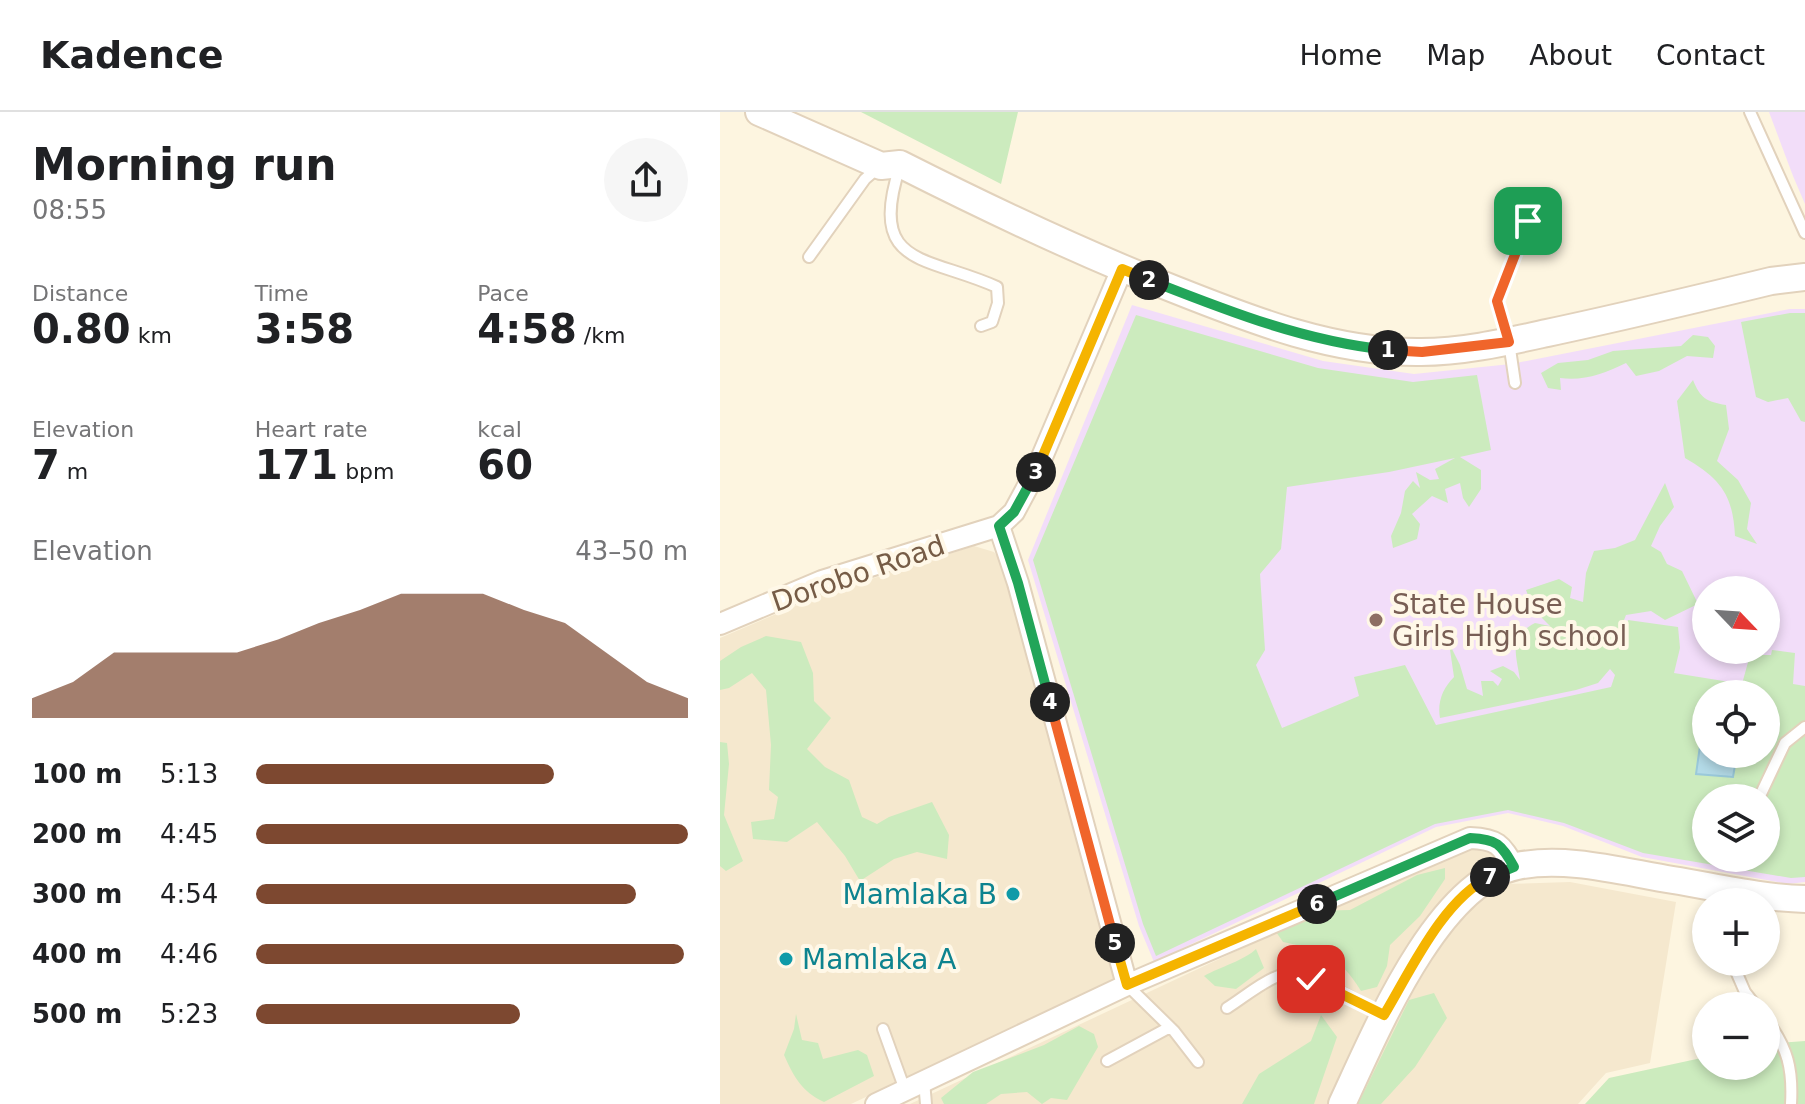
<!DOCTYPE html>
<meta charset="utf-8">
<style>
:root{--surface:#fff;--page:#f6f6f6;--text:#202124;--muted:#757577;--line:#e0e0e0;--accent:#7d4830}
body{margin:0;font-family:"DejaVu Sans",sans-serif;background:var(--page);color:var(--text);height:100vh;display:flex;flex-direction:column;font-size:30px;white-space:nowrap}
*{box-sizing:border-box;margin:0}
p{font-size:26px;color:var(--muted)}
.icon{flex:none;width:44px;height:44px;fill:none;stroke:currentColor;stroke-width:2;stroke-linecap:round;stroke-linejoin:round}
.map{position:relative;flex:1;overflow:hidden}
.drawer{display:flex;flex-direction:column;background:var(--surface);width:720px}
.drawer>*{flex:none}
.needle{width:52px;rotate:115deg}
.buttons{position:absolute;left:972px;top:464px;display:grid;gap:16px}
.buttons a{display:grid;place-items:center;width:88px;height:88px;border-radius:50%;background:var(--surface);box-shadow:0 4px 12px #0003;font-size:40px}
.pin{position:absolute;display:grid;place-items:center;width:68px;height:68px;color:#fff;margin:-34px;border-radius:16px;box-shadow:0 4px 12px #0006}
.km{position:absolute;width:40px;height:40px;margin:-20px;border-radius:50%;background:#222;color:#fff;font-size:22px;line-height:40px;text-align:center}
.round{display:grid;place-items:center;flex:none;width:84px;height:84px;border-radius:42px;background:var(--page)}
.overview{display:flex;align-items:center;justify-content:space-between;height:136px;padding:0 32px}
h1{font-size:44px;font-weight:700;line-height:60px}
.stats{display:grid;grid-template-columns:repeat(3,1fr);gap:12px;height:136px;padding:8px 32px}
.stats div{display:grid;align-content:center}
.stats b{font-size:40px;font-weight:700}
.stats small{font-size:22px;font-weight:400}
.stats p{font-size:22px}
.chart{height:224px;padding:16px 32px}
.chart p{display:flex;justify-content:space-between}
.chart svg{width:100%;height:144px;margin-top:8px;fill:var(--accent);opacity:.7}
ul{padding:0 32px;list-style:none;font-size:26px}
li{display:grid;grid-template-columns:128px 96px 1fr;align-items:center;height:60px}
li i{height:20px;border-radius:10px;background:var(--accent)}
header{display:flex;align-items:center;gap:48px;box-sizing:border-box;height:112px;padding:0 40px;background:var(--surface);border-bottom:2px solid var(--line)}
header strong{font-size:38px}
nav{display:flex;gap:44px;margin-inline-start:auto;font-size:28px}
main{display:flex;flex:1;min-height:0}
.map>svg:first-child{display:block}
</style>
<header>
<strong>Kadence</strong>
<nav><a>Home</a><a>Map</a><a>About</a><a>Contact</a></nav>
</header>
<main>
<section class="drawer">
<div class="overview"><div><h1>Morning run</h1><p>08:55</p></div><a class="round"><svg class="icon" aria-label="share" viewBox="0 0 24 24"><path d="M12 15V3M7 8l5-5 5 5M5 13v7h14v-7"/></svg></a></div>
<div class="stats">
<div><p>Distance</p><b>0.80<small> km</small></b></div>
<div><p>Time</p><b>3:58</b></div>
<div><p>Pace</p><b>4:58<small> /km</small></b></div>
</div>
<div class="stats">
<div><p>Elevation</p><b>7<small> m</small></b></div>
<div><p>Heart rate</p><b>171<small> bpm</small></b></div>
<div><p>kcal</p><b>60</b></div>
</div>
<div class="chart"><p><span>Elevation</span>43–50 m</p>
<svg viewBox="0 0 160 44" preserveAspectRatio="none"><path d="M0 44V38L10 33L20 24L30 24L40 24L50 24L60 20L70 15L80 11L90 6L100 6L110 6L120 11L130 15L140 24L150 33L160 38V44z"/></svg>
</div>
<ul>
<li><b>100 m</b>5:13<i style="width:69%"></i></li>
<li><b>200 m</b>4:45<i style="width:100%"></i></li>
<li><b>300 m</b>4:54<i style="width:88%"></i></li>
<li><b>400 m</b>4:46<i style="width:99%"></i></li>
<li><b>500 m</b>5:23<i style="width:61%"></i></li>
</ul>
</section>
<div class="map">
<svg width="1085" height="992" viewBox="0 0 1085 992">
<rect width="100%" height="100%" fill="#fdf5e0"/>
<!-- residential -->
<path fill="#f5e8ce" d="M 254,434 L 274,440 L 280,448 L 396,867 L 131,992 L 0,992 L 0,526 L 101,483 Z
M 765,732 L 783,748 L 759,760 L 610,992 L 190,992 L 734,737 Z
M 850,770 L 956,790 L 930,951 L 886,961 L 858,992 L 633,992 L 671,910 L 716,833 L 755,789 L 786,772 Z"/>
<!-- education -->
<path fill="#f2ddf9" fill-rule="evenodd" d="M 1049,0 L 1085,0 L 1085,92 L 1073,64 Z
M 412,193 L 603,249 L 694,262 L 791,252 L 1070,197 L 1085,197 L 1085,770 L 1068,772 L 922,745 L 843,714 L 788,701 L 716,715 L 434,850 L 419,814 L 308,448 ZM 986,478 L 1046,478 L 1046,538 L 986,538 ZM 986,582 L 1046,582 L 1046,642 L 986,642 ZM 986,686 L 1046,686 L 1046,746 L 986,746 Z"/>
<!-- green -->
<path fill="#ccebbe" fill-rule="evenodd" d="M 141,0 L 298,0 L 281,72 Z
M 1070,201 L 1085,201 L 1085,310 L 1081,309 L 1068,286 L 1048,290 L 1036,285 L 1021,210 Z
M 416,203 L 598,256 L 693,270 L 757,263 L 771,338 L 740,345 L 761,358 L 761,377 L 749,395 L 743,386 L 740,371 L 725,377 L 728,391 L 712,384 L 692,402 L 700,412 L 697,427 L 673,436 L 671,424 L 681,401 L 685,379 L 693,369 L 700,376 L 696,360 L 710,368 L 719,367 L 715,357 L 735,346 L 669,360 L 567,375 L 561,437 L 540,462 L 545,538 L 536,553 L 562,616 L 639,584 L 634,565 L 685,553 L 716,613 L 891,575 L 895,563 L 890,557 L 878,571 L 856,578 L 720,606 C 717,590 723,576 734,565 L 729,531 L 740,553 L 747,577 L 763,584 L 761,569 L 773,569 L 778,574 L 782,567 L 770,559 L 783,554 L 794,560 L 800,568 C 796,541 788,525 815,511 L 830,514 L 813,497 L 806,478 L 839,467 L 852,475 L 850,486 L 863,490 L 866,461 L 874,439 L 895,436 L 915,428 L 945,371 L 954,395 L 940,414 L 931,434 L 941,440 L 947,452 L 962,459 L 978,492 L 945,508 L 931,499 L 906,503 L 895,531 L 903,530 L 908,508 L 958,515 L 960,536 L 954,561 L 1022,572 L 1030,543 L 1051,543 L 1052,538 L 1075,541 L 1073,572 L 1085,574 L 1085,765 L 1071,766 L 923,741 L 844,711 L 788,698 L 715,712 L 436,844 L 423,812 L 313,448 ZM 986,582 L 1046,582 L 1046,642 L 986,642 ZM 986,686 L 1046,686 L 1046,746 L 986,746 Z
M 973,223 L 988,225 L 995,234 L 993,246 L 967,244 L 939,259 L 916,264 L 906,251 C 884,262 864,269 840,266 L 841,278 L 828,276 L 821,261 L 838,251 L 868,248 L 893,239 L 961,234 Z
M 973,268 C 980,286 987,290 1006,293 L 1009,317 L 997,349 L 1018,368 L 1031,391 L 1027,417 L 1037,432 L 1015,424 C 1013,383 1001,367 965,346 L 957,289 Z
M 46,524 L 81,530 L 93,561 L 94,589 L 111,606 L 87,637 L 105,655 L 129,668 L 142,705 L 157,712 L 169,705 L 212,690 L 229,723 L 227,747 L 197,740 L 174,747 L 140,769 L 125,744 L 97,710 L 67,730 L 33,727 L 31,710 L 54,707 L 58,685 L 49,678 L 51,633 L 46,578 L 32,561 L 9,576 L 0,578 L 0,549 L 21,535 Z
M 0,630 L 7,631 L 9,652 L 4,703 L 23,749 L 6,759 L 0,754 Z
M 725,756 L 725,767 L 700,804 L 670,833 L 667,854 L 657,875 L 641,879 C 620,844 602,838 563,830 L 554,817 L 591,799 L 630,798 L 697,763 Z
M 536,837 L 544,856 L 516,877 L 495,874 L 484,864 C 500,855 525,848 536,837 Z
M 714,881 L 727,906 L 695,955 L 661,992 L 638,992 L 689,888 Z
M 76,902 L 82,928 L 98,931 L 103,947 L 138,938 L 147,943 L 154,964 L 104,990 C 82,980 74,965 64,943 L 74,917 Z
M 601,903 L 617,925 L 594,992 L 522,992 L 539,962 L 591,929 Z
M 359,914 L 374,922 L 378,935 L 347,988 L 331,986 L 322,992 L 307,980 L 281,982 L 266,992 L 224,992 L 221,986 L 253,960 L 324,933 Z
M 1085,929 L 1085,992 L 865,992 L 889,966 L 986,945 L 986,954 L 1046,954 L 1046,932 Z"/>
<!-- water -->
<path fill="#b4dbe8" stroke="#9ac9da" stroke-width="2" d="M 986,592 L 986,642 L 1017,642 L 1013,665 L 976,662 Z"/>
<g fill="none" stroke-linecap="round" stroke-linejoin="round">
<!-- service casing -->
<g stroke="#e2d2bc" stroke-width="14">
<path id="service" d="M 1030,0 L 1085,121
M 180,54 C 147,156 206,143 277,175 L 278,191 L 272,210 L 261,214
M 89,145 L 145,67 L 159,55
M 795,271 L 789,230 L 777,189 L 808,109
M 1039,686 L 1065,631 L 1085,615
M 1012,850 L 1025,880 L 1036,894
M 407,873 L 454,919 L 478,950
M 507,896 C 523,886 539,872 556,865 C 582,853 637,890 662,902
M 1046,907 C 1068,936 1073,957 1071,992
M 163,917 L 185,978
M 387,949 L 450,915
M 204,969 L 206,992"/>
</g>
<!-- minor casing -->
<g stroke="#e2d2bc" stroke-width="24">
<path id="minor" d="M 279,414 L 298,471 L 407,873
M 0,512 L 102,469 L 279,414 L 294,400 L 316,359 L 402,157
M 156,992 L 407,873 L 750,726 C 777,727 781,732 794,755"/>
</g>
<!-- tertiary casing -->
<g stroke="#e2d2bc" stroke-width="30">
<path id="tertiary" d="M 39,0 L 161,54 L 180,52 C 271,98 361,141 456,178 C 534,209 615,241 701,240 C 743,240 786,230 827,221 C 902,205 977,187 1051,169 L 1085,165
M 622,992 C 654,924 716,771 797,754 C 847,744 903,760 953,768 C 996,775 1041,786 1085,787"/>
</g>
<!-- service -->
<use href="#service" stroke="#fff" stroke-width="10"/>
<!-- minor -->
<use href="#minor" stroke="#fff" stroke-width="20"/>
<!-- tertiary -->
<use href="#tertiary" stroke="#fff" stroke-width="26"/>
</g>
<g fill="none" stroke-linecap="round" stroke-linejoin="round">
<!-- split-1 casing -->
<g stroke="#fff" stroke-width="16">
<path id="split-1" d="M 668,238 L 702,240 L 789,230 L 777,189 L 808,109"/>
</g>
<!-- split-2 casing -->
<g stroke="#fff" stroke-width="16">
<path id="split-2" d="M 429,168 C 508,199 583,229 668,238"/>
</g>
<!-- split-3 casing -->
<g stroke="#fff" stroke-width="16">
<path id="split-3" d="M 316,360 L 402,157 L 429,168"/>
</g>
<!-- split-4 casing -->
<g stroke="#fff" stroke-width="16">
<path id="split-4" d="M 316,360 L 294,400 L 279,414 L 298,471 L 330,590"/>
</g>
<!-- split-5 casing -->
<g stroke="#fff" stroke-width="16">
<path id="split-5" d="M 330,590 L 395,831"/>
</g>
<!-- split-6 casing -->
<g stroke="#fff" stroke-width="16">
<path id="split-6" d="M 395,831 L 407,873 L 597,792"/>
</g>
<!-- split-7 casing -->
<g stroke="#fff" stroke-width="16">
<path id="split-7" d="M 597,792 L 750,726 C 777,727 781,732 794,755 L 770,765"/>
</g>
<!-- split-8 casing -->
<g stroke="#fff" stroke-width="16">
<path id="split-8" d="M 591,867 L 664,903 C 690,860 723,787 770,765"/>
</g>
<!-- split-1 -->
<use href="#split-1" stroke="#f0652b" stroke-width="10"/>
<!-- split-2 -->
<use href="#split-2" stroke="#22a559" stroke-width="10"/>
<!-- split-3 -->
<use href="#split-3" stroke="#f5b400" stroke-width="10"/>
<!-- split-4 -->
<use href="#split-4" stroke="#22a559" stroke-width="10"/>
<!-- split-5 -->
<use href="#split-5" stroke="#f0652b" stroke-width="10"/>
<!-- split-6 -->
<use href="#split-6" stroke="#f5b400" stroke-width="10"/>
<!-- split-7 -->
<use href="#split-7" stroke="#22a559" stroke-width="10"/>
<!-- split-8 -->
<use href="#split-8" stroke="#f5b400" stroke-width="10"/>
</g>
<!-- markers -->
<circle fill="#8d6e63" stroke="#fff8e8" stroke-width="3" cx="656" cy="508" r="8"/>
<g fill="#0f9aa8" stroke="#fff8e8" stroke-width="3">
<circle cx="293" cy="782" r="8"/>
<circle cx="66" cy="847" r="8"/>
</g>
<g text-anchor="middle" stroke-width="8" stroke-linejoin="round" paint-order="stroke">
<!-- street labels -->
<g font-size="28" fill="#765c46" stroke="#fff8e8">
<text transform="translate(138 461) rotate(-19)" y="10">Dorobo Road</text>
</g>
<!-- education labels -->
<g font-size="28" fill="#785e54" stroke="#fff8e8" text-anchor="start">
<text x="672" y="502">State House<tspan x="672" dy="32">Girls High school</tspan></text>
</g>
<!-- culture labels -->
<g font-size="28" fill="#0d838f" stroke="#fff8e8" text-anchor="end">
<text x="277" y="792">Mamlaka B</text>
<text x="82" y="857" text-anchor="start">Mamlaka A</text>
</g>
</g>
</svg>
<div class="buttons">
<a><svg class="needle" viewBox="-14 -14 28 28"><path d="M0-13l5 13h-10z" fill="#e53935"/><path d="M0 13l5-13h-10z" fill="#757577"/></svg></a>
<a><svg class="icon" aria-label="locate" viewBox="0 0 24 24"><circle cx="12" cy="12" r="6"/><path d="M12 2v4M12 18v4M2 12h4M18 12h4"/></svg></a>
<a><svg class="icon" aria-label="layers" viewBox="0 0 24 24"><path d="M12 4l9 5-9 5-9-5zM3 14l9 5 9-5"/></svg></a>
<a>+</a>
<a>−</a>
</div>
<div class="pin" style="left:808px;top:109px;background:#1e9e55"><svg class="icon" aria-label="arrive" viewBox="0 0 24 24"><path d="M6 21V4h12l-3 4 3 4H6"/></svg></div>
<div class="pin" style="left:591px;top:867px;background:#d93025"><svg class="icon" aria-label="check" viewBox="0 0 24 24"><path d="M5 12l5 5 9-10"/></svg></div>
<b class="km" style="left:668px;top:238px">1</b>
<b class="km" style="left:429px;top:168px">2</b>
<b class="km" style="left:316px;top:360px">3</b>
<b class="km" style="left:330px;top:590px">4</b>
<b class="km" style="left:395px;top:831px">5</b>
<b class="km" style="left:597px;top:792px">6</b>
<b class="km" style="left:770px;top:765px">7</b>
</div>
</main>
